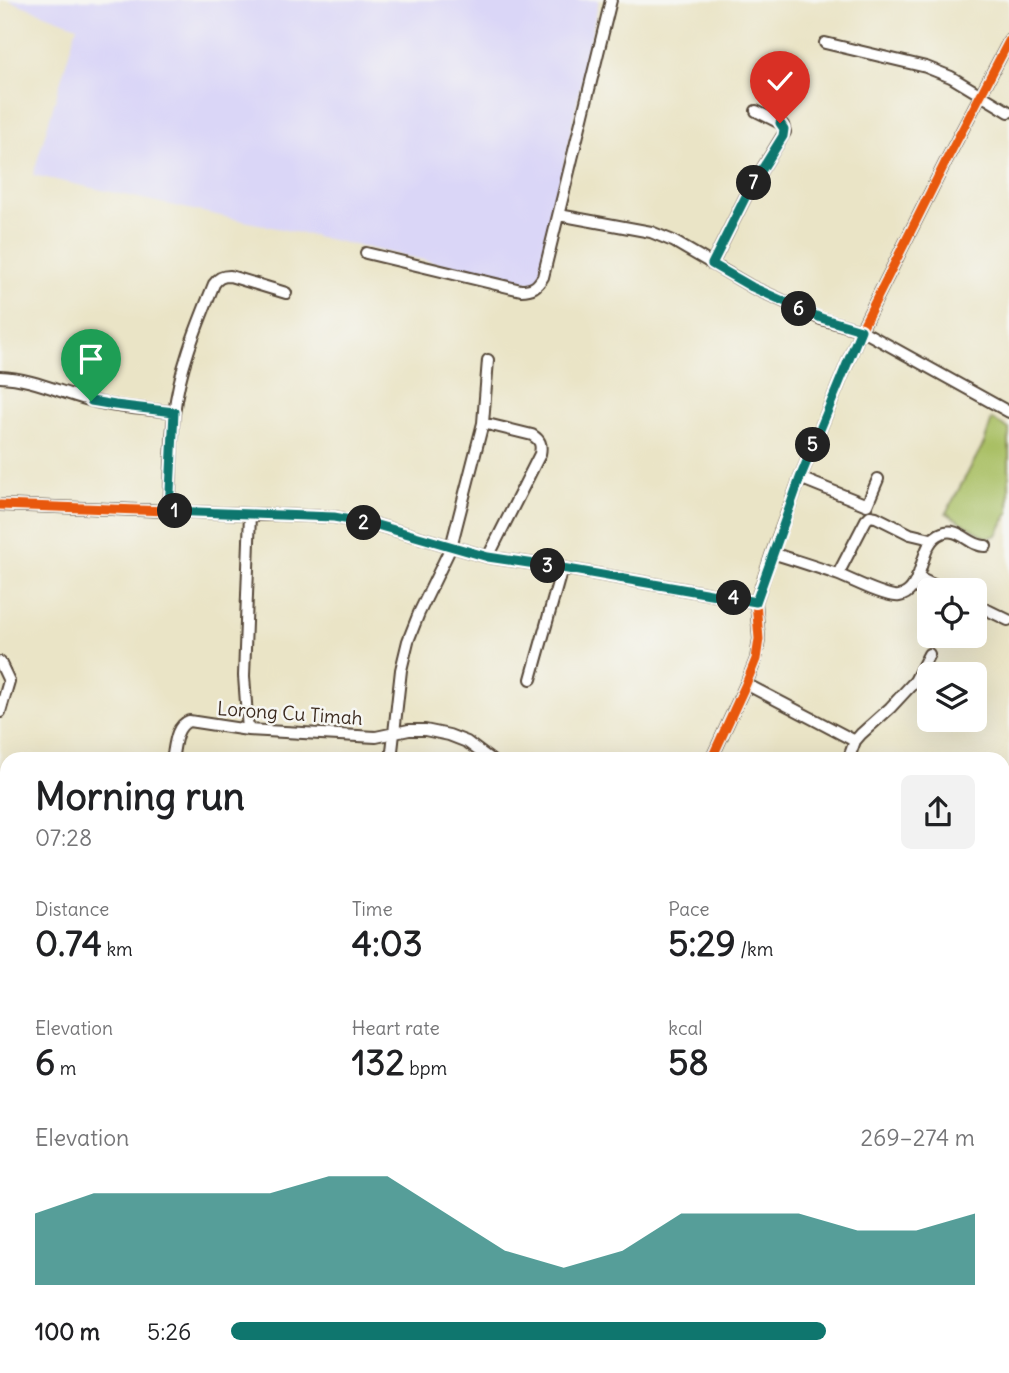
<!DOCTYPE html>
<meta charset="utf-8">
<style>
:root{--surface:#fff;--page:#f2f2f2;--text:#202124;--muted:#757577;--accent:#0f766e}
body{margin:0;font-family:Delius,sans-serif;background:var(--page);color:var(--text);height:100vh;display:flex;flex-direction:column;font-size:26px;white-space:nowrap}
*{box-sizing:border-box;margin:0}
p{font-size:23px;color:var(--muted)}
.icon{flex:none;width:38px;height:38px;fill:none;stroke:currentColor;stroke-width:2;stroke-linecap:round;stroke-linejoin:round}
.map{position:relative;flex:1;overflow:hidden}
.details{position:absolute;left:0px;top:752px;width:1010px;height:621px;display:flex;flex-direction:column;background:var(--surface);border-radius:21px 21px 0 0;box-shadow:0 7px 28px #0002}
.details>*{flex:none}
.controls{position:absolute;left:917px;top:578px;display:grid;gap:14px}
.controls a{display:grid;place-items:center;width:70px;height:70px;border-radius:10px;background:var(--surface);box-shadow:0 7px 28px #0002;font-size:35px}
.pin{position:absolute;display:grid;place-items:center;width:60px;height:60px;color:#fff;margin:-72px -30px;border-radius:50% 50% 50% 0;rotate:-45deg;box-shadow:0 0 7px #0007}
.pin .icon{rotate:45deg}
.km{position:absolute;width:35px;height:35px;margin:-18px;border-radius:50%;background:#222;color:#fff;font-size:19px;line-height:35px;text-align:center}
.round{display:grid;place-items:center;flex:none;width:74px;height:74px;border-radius:10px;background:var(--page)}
.summary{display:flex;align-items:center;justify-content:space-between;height:119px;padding:0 35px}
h1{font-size:38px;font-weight:700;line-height:52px}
.metrics{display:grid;grid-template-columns:repeat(3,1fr);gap:10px;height:119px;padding:7px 35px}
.metrics div{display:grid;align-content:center}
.metrics b{font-size:35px;font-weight:700}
.metrics small{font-size:19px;font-weight:400}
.metrics p{font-size:19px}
.chart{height:196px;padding:14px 35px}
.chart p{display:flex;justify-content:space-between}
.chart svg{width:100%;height:126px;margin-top:7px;fill:var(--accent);opacity:.7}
ul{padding:0 35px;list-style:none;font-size:23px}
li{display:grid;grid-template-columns:112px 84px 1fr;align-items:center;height:52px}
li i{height:18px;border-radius:9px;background:var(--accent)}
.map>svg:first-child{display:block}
</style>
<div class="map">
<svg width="1009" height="1373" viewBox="0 0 1009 1373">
<rect width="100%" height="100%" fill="#f6f6f2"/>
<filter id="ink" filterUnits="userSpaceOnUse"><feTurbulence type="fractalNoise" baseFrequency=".0143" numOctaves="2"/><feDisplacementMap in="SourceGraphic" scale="14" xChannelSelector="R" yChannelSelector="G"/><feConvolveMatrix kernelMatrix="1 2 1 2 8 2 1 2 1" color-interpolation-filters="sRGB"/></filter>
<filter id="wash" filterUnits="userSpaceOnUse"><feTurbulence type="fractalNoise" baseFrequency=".00686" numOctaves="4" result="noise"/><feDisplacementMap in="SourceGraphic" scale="28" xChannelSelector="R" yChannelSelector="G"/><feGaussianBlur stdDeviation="1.57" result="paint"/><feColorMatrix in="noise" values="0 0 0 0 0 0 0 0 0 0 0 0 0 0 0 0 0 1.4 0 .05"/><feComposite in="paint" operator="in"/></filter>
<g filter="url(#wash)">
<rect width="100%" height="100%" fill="#eae4c6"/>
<!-- built -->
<path fill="#dad6f7" d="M 8,0 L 599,0 L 538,285 L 33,175 L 77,26 Z"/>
<!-- green -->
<path fill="#a9bf63" stroke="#727440" stroke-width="2" d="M 992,419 L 1009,429 L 1009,514 L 1007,515 L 997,535 L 988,538 L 946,513 L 984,443 Z"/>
</g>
<g filter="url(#ink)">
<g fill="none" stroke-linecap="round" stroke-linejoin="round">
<!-- minor casing -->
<g stroke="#554637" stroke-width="14">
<path id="minor" d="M 825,43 L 926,67 L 951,77 L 1009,112
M 559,215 L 651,232 L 673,241 L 752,287 L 781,300 L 821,319 L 861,330 L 1009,412
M 366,253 L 521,290 C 532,290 537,287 543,277 L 611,0
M 712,264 L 748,192 L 785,132 L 783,125 L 780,123 L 756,111
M 0,377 C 31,378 59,392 89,400 C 116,408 146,409 174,412
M 483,423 L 532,435 C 540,440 542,444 540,454 L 488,557
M 800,478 L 867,505 L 878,479
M 0,505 L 334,517 L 377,525 L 488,557 L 562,568 L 756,602
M 169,511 C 171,479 171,446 174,414 C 179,369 197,326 214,284 C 218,278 222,276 230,276 L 286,293
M 772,553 C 794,560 817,567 839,575 C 852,580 887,598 899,596 C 911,594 915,583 919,573 C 924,559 927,538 942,533 C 959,526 970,547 986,546
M 838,574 L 866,520 L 870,516 L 876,517 L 910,534 L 931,539
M 917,577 L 944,590
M 975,604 L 1008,620
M 0,662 L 9,681 L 0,712
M 531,679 L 562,568
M 746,684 L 855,741
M 248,730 L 244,676 L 250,514
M 172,760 C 175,746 175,726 189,721 L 248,730 L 376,737 L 409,730 L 425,730 L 449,735 L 467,742 L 491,760
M 391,760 L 401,670 L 408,641 L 419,613 L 451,547 L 483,423 L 488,360
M 711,760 L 746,684 L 756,659 L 759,639 L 756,602 L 772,553 L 800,478 L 861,330 L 947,159 L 1009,41
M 848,760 L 855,741 L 861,734 L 890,708 L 915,681 L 929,654
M 0,881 L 7,883
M 0,1144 L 7,1145
M 0,1337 L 7,1337
M 440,1367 L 481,1369
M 209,1373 L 209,1367"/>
</g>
<!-- minor -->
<use href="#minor" stroke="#fff" stroke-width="10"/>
<!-- cycleway casing -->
<g stroke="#f6f6f2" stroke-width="13">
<path id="cycleway" d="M 0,505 L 334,517 L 377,525 L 488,557 L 562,568 L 756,602
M 711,760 L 746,684 L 756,659 L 759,639 L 756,602 L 772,553 L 800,478 L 861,330 L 947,159 L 1009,41"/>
</g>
<!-- cycleway -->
<use href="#cycleway" stroke="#e8590c" stroke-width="9"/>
</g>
</g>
<g fill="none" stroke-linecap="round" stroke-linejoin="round" filter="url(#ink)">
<!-- route casing -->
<g stroke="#fff" stroke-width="14">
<path id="route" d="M 91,401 L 115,405 L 174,412 L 169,511 L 334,517 L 377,525 L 488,557 L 562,568 L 756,602 L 800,478 L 861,330 L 821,318 L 752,287 L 712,264 L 748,192 L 783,136 L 784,129 L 780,123"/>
</g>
<!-- route -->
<use href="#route" stroke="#0f766e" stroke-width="9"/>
</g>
<g text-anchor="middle" stroke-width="5" stroke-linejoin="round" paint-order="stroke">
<!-- street labels -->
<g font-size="19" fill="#3b2a1e" stroke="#f6f6f2">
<text transform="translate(290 713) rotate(4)" y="7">Lorong Cu Timah</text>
</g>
</g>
</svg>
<div class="controls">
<a><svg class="icon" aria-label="locate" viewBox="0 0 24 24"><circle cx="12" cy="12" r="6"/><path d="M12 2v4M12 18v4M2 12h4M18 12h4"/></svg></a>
<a><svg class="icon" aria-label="layers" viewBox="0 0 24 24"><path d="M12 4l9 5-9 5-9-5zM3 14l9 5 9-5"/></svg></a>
</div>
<div class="pin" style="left:91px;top:401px;background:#1e9e55"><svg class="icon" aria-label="arrive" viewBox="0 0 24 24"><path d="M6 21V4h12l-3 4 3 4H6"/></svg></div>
<div class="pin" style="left:780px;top:123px;background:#d93025"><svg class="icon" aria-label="check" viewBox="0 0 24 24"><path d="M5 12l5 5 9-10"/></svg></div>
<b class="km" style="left:175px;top:511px">1</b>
<b class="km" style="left:364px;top:523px">2</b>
<b class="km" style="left:548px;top:566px">3</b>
<b class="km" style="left:734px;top:598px">4</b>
<b class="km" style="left:813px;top:445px">5</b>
<b class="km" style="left:799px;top:309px">6</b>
<b class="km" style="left:754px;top:183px">7</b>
<section class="details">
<div class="summary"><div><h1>Morning run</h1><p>07:28</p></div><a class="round"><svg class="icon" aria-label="share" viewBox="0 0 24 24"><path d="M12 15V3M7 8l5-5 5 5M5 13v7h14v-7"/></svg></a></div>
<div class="metrics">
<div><p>Distance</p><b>0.74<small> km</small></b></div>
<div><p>Time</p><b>4:03</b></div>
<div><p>Pace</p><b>5:29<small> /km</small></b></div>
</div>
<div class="metrics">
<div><p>Elevation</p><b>6<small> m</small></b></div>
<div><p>Heart rate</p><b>132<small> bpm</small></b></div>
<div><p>kcal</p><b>58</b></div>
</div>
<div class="chart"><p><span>Elevation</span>269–274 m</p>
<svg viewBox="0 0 160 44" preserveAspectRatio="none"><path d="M0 44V19L10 12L20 12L30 12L40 12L50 6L60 6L70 19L80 32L90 38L100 32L110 19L120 19L130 19L140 25L150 25L160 19V44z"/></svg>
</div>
<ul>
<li><b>100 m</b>5:26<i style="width:80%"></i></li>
</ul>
</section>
</div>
